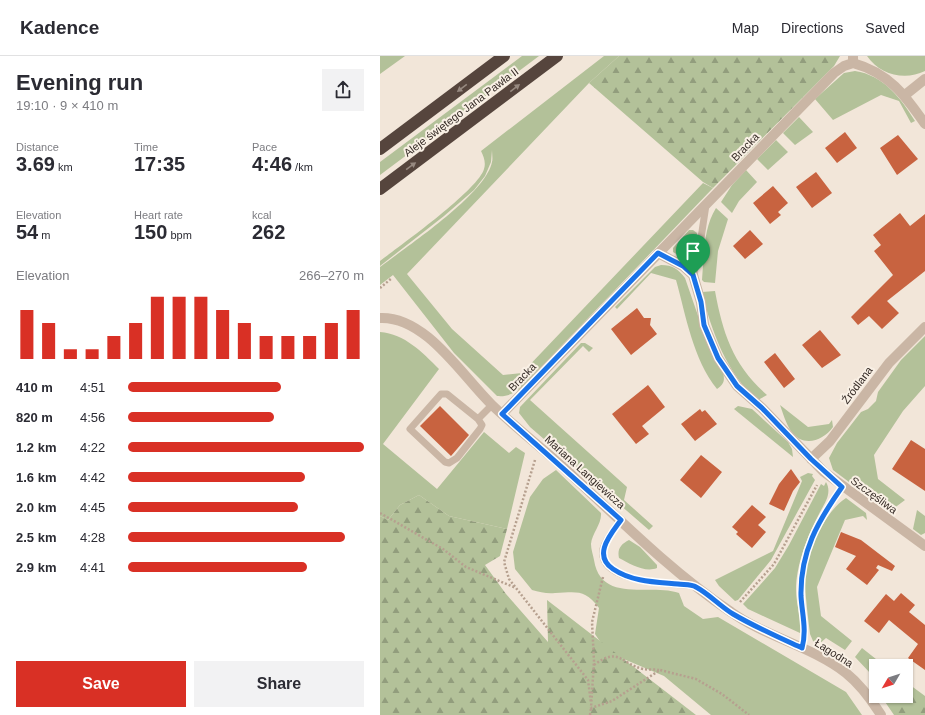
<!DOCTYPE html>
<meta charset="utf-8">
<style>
:root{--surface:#fff;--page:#f2f2f3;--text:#2b2b33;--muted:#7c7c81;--line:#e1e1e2;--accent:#d93025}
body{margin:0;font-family:Helvetica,sans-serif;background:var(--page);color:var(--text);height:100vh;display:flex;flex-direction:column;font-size:15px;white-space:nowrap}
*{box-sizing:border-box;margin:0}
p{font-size:13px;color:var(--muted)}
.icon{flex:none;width:22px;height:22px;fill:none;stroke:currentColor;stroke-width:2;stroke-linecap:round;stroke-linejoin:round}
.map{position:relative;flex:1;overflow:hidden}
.sheet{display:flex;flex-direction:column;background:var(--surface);width:380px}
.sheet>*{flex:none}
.needle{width:26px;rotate:231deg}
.tools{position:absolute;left:489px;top:603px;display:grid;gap:8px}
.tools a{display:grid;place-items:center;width:44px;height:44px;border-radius:0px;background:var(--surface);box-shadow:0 1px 3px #0004;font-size:20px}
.pin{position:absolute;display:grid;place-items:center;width:34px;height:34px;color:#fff;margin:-41px -17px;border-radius:50% 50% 50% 0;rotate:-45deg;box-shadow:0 0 4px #0007}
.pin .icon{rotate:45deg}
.round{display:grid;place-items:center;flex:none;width:42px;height:42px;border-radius:0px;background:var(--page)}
.headline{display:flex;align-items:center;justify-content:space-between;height:68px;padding:0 16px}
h1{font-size:22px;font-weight:800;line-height:30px}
.stats{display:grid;grid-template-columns:repeat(3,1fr);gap:6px;height:68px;padding:4px 16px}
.stats div{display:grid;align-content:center}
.stats b{font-size:20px;font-weight:800}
.stats small{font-size:11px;font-weight:400}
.stats p{font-size:11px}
.chart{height:112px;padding:8px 16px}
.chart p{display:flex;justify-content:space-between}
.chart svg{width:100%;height:72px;margin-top:4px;stroke:var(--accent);stroke-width:6}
.action{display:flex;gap:8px;margin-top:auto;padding:8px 16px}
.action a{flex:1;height:46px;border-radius:0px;background:var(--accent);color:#fff;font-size:16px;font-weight:800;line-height:46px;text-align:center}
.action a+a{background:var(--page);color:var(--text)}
ul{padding:0 16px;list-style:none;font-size:13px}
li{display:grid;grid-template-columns:64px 48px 1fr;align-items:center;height:30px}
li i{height:10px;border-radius:5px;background:var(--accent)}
header{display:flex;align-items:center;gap:24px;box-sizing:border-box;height:56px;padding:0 20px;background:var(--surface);border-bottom:1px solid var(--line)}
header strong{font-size:19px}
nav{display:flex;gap:22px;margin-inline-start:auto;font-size:14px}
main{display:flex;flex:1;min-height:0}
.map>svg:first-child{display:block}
</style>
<header>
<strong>Kadence</strong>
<nav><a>Map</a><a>Directions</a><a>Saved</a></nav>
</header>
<main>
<section class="sheet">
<div class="headline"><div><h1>Evening run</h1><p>19:10 · 9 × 410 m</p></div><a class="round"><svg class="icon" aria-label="share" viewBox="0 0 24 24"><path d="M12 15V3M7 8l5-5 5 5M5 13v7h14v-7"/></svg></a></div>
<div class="stats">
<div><p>Distance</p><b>3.69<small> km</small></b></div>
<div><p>Time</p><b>17:35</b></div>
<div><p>Pace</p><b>4:46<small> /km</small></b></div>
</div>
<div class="stats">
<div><p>Elevation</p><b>54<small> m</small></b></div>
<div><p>Heart rate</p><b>150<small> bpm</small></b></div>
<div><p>kcal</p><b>262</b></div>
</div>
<div class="chart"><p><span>Elevation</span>266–270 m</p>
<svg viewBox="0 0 160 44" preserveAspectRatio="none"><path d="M5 44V14M15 44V22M25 44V38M35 44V38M45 44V30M55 44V22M65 44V6M75 44V6M85 44V6M95 44V14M105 44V22M115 44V30M125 44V30M135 44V30M145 44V22M155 44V14"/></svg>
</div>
<ul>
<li><b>410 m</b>4:51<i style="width:65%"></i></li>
<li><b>820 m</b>4:56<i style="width:62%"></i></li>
<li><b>1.2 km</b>4:22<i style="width:100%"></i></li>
<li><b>1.6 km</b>4:42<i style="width:75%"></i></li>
<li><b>2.0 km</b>4:45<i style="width:72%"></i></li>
<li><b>2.5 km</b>4:28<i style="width:92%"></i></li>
<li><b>2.9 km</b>4:41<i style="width:76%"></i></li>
</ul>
<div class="action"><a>Save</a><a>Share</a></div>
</section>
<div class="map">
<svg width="545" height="659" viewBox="0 0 545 659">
<defs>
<pattern id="forest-firs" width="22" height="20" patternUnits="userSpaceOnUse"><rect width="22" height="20" fill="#b3c199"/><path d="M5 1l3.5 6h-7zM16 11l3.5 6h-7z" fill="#929d7d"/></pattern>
</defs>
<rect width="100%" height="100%" fill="#f2e6d9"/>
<!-- green -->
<path fill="#b3c199" d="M 0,0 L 25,0 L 0,18 Z
M 142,0 L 159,0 L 0,119 L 0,106 Z
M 224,0 L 239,0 L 209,27 L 27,218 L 72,273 L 123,319 L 142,317 L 323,127 L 333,132 L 142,331 C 134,337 128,341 117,340 L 74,297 L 13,219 L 0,229 L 0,211 C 26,191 106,138 112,106 C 113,103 112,98 112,94 L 111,106 L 105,120 L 94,134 L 64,160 L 0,210 L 0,205 C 21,189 98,134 104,113 C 106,107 104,101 101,95 Z
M 487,0 L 545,0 L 545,15 C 525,25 500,19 487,0 Z
M 475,15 C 503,19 521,42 535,65 L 531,67 L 519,45 L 501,39 L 453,64 L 435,43 L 464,17 Z
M 419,61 L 433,76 L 415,89 L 403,77 Z
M 396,84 L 408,96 L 388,114 L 377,103 Z
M 366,114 L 377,126 L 359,145 L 352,157 L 341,146 L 352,129 Z
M 336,152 L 348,163 L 338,195 L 335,227 L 324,226 L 322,224 C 324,200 323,173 336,152 Z
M 309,174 L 313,174 L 317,177 L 314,201 L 311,204 L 308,205 L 293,196 L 293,192 Z
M 281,209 C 293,209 298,213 305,222 L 325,280 L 343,316 C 345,325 344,328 337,333 C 313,303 306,260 296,224 L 271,217 L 237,253 L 235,251 L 275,211 Z
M 335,235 C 343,278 353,309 387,339 L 378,344 C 347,319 331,274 322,236 Z
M 0,276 C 25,278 42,296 59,313 L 3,388 L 57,433 L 104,376 L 129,397 L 136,391 L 145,397 L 127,473 L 69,460 L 39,439 L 20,449 L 8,464 L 0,460 Z
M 545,280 L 545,330 L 523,355 L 494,399 L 498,423 L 525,444 L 509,456 L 453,414 L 449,402 L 457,387 L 481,356 L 488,353 L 496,345 L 498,336 L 521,304 Z
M 201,287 L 205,287 L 213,292 L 209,296 L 203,290 L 150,344 L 247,431 L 244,444 L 273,470 L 269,474 L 150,371 L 139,357 L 140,351 Z
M 400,349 L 428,371 L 449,368 L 452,364 L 453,371 C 443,385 423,392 411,375 C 406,368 403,357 400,349 Z
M 358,350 L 372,353 L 408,386 L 412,393 L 413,401 L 354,353 Z
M 176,414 L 221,457 C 222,468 212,477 211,488 C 211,493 213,499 214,504 C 221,548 270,527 299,537 L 304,550 L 323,563 L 338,561 L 466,636 L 482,659 L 331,659 L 284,620 L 227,596 L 215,578 L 219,552 C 205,533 197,536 175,537 C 167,538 160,536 152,534 L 135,513 L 133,496 L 150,441 L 163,423 Z
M 428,417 L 433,418 L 432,420 L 435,424 L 391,504 L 358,544 L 355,545 L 339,530 L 335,524 L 393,495 L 422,425 L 420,421 Z
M 446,426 C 453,438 443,449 438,460 C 427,481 416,510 416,534 C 416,548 422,563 420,577 L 368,553 L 363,548 L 395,512 L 409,489 L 441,428 L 444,430 Z
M 466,442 L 486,457 L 487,464 L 483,460 L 465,464 L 437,531 L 441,560 L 472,585 L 465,594 L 446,582 L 438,589 L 433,585 L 430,578 C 428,562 426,545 425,529 C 425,500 442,458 466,442 Z
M 537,454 L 545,460 L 545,477 L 541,479 L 533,473 Z
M 249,484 L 260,491 L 277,509 L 277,512 C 265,517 250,508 239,502 C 237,493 241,488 249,484 Z
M 482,592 L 501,607 L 496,610 L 496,613 L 491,618 L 475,601 Z"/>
<!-- forest -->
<path fill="url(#forest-firs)" d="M 239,0 L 460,0 L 454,10 L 333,132 L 323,126 L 209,27 Z
M 39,439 L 69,460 L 127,473 L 120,500 L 105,509 L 126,538 L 168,586 L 167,544 L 316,659 L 0,659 L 0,460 L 8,464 L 20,449 Z
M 526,626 L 545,640 L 545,659 L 514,659 L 501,640 L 526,640 Z"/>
<!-- building -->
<path fill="#c86340" d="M 465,76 L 477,92 L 457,107 L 445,92 Z
M 518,79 L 538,103 L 517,119 L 500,92 Z
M 436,116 L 452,137 L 432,152 L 416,131 Z
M 393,130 L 408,147 L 398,156 L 401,159 L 390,168 L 373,147 Z
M 520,157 L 530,170 L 545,158 L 545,215 L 507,245 L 519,257 L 502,273 L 489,260 L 478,269 L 471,261 L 513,219 L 494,195 L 501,189 L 493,179 Z
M 370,174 L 383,188 L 365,203 L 353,190 Z
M 257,252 L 264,262 L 271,262 L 270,269 L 277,278 L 251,299 L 231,273 Z
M 440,274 L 461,299 L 442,312 L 422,289 Z
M 395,297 L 415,323 L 404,332 L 384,306 Z
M 268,329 L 285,351 L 262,370 L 269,378 L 256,388 L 232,358 Z
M 60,350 L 89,379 L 71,400 L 40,370 Z
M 320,353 L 322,356 L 325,354 L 337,368 L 315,385 L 301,368 Z
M 531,384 L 545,393 L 545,435 L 512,413 Z
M 321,399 L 342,416 L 321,442 L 300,424 Z
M 411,413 L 420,426 L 413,435 L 404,455 L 389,448 L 399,428 Z
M 372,449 L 386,461 L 378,469 L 386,476 L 372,492 L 356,478 L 358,476 L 352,471 Z
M 461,476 L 481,484 L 515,510 L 512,515 L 498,509 L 496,512 L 499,514 L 487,529 L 466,513 L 476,500 L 455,491 Z
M 521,537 L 535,549 L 529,556 L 545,569 L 545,614 L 528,602 L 538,588 L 509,564 L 499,577 L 484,565 L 506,538 L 514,545 Z"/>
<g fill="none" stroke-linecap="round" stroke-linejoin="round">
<!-- path -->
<path stroke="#b6a08f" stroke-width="2.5" stroke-dasharray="2 2" stroke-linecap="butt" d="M 0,232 L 12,222
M 155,404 L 124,506 L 129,523 L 136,532 L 208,624 L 211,647
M 0,457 L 63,493 L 86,511 L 136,532
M 223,521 L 212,566 L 214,605 L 211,652 L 232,645 L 280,614 L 316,623 L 342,638 L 369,659
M 360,546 L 394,508 L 437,429
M 214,609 C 239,590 241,608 263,613 C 268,614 274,613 279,614
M 210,659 L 211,652"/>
<!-- service -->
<path stroke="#cab6a5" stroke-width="7" d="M 313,219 L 318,202 L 326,149
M 98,363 L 102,369 L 100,373 L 77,402 L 69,407 L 65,406 L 30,373 L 61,338 L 67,338 L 98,363 L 112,349
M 241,464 C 235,473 226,482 223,493 C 217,528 293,527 314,530
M 422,592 C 427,573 421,556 421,537 C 421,496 439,463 462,431"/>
<!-- minor -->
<path stroke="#cab6a5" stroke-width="10" d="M 473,0 L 473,7 C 509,17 525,39 545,68
M 525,39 L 545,23
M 278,197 L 303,210 L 313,219 L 321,246 L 324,269 L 338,302 L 357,330 L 382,352 L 444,416 L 545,490
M 0,262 C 46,260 82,320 112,349 C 134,370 158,389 181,409 C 235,459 290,515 351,556 C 386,581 431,590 466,617 C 481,629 491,643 501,659
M 122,358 L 454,17 L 464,10 L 473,7
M 431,403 L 450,385 L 509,307 L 545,271"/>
<!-- motorway -->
<path stroke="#56453d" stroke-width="12" d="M 0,93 L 124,0
M 0,133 L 177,0"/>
</g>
<!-- one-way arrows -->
<defs><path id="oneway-solid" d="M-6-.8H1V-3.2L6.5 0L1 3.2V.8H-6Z"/></defs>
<g fill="#978980">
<use href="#oneway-solid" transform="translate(82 32) rotate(143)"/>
<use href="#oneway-solid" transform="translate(135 32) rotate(-38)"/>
<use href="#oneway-solid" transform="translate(31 110) rotate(-36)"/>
</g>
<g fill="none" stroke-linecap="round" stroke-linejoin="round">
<!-- route casing -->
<g stroke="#fff" stroke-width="8">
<path id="route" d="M 278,197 L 303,210 L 313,219 L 321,246 L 324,269 L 338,302 L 357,330 L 382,352 L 431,403 L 462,431 C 438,465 420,496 421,540 C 422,558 427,574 422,592 C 398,581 375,571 353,558 C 340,550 329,538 316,531 C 311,528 303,529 298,528 C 276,526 252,526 233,513 C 212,499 231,478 241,464 L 122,358 Z"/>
</g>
<!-- route -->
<use href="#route" stroke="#1a73e8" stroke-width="5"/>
</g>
<g text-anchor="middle" stroke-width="4" stroke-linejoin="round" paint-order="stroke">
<!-- street labels -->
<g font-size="11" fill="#352b26" stroke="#f9f0e5">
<text transform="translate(81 56) rotate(-37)" y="4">Aleje świętego Jana Pawła II</text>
<text transform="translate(365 91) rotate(-46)" y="4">Bracka</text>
<text transform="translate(142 321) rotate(-46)" y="4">Bracka</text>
<text transform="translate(477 329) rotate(-53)" y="4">Źródlana</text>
<text transform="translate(205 416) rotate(42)" y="4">Mariana Langiewicza</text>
<text transform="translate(494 439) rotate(36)" y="4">Szczęśliwa</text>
<text transform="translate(454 597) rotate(32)" y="4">Łagodna</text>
</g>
</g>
</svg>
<div class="tools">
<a><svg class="needle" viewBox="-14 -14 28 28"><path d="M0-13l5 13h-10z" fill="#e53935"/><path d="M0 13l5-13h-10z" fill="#7c7c81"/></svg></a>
</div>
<div class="pin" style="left:313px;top:219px;background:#1e9e55"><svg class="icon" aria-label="arrive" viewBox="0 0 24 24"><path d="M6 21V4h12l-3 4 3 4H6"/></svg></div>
</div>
</main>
